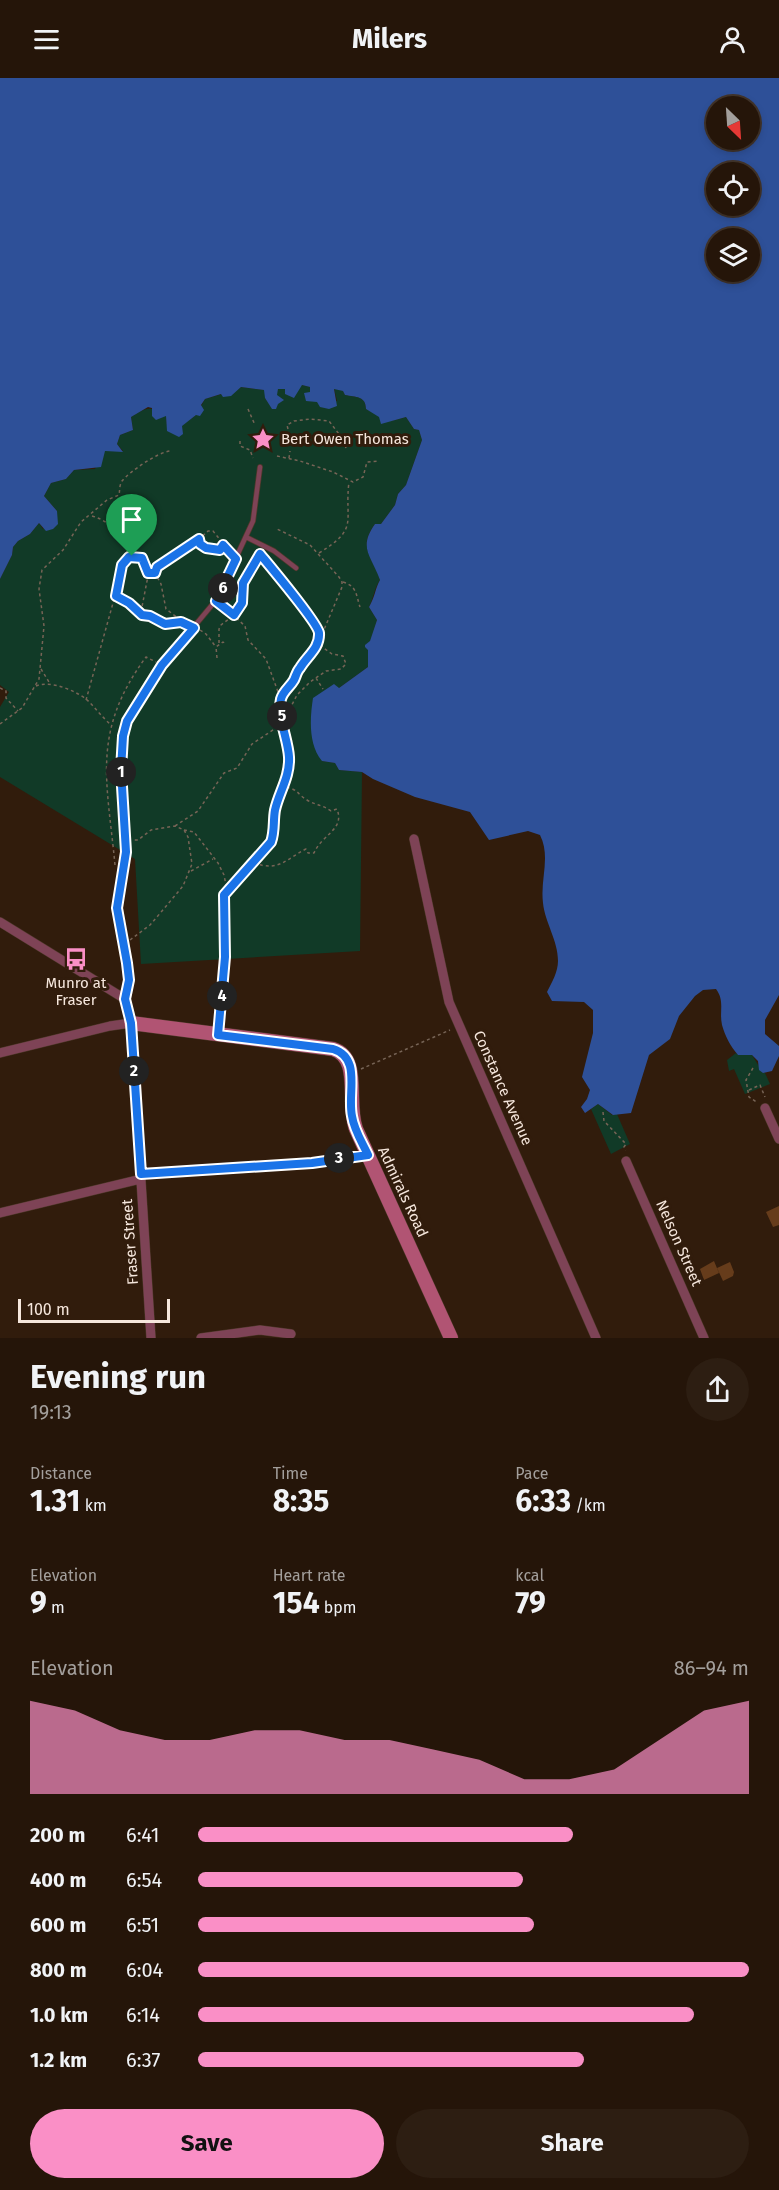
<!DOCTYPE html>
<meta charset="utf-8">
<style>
:root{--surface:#251509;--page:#2d1e12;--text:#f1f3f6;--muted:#a39f9c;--line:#42342a;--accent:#fa8fc6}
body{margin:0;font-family:"Fira Sans",sans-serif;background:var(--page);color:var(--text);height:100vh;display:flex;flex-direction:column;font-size:22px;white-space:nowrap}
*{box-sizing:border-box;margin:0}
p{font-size:20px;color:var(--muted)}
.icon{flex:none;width:33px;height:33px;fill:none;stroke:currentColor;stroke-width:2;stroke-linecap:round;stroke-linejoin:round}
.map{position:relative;height:1260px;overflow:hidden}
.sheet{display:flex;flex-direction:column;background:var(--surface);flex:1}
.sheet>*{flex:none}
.needle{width:39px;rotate:155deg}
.controls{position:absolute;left:706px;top:18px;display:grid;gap:12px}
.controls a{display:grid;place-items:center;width:54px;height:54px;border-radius:50%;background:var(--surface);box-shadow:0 3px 9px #0003,0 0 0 2px var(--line);font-size:30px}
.scale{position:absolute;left:18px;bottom:15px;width:152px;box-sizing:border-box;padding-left:6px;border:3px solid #f6e7dd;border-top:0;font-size:16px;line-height:21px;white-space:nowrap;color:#f6e7dd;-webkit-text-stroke:4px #311c0c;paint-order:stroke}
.pin{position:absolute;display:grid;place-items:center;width:51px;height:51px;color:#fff;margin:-62px -26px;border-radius:50% 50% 50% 0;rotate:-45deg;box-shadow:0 0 6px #0007}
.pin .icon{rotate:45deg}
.km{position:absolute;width:30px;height:30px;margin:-15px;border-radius:50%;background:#222;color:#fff;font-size:16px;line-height:30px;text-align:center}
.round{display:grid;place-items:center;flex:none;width:63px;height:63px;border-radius:32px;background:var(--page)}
.summary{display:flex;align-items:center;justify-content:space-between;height:102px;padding:0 30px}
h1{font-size:33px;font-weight:700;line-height:45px}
.figures{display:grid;grid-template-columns:repeat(3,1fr);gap:9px;height:102px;padding:6px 30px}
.figures div{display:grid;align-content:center}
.figures b{font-size:30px;font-weight:700}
.figures small{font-size:16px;font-weight:400}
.figures p{font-size:16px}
.chart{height:168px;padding:12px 30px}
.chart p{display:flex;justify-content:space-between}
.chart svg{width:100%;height:108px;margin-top:6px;fill:var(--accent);opacity:.7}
.button{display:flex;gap:12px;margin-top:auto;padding:12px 30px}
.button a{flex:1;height:69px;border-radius:36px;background:var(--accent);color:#111;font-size:24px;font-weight:700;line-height:69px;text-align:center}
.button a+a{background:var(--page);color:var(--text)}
ul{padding:0 30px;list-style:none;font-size:20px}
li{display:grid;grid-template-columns:96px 72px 1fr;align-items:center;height:45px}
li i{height:15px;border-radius:8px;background:var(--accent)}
header{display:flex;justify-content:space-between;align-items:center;height:78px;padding:0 30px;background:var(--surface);font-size:27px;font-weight:700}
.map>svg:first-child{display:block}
</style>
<header><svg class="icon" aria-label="menu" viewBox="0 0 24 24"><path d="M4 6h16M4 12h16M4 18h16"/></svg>Milers<svg class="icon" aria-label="person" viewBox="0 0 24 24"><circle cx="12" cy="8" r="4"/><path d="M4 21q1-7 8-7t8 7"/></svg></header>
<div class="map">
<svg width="779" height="1260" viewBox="0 0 779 1260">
<rect width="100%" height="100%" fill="#311c0c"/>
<!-- green -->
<path fill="#113a27" d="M 302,307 L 310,309 L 311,323 L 337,323 L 334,310 L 343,313 L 345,317 C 356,319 366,318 366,331 L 391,343 L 406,339 L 414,351 L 419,352 L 422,362 L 406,407 L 398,416 L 395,427 L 381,446 L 375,446 C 357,470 373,478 380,502 C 374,511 374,519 369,529 L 377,542 L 368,571 L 368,589 L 339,610 L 322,683 L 335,685 L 339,692 L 362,694 L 360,873 L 141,886 L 135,781 L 0,699 L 0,629 L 9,614 L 0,607 L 0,501 L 12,477 L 13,469 L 18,463 L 30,456 L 39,445 L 43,451 L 57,433 L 44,418 L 51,405 L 66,401 L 74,392 L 95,391 L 104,373 L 123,373 L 117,366 L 120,357 L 133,352 L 131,339 C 148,329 148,328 166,337 L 167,348 L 181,352 L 181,348 L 196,337 L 205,321 L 222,316 L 231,317 L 241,309 L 265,312 L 265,320 L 272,330 L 278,311 Z
M 736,975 L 738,977 L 752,977 L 763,995 L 765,995 L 770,1006 L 745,1016 L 734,991 L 729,993 L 727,982 Z
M 598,1026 L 612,1037 L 617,1036 L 630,1066 L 611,1076 L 591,1031 Z"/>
<!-- water -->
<path fill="#2e5098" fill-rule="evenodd" d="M 0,0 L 779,0 L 779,917 L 765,942 L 765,956 L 779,968 L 779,978 L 772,993 L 763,995 L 759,992 L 758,983 L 752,977 L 738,977 C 731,969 725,958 722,947 C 719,933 725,923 716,911 L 703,912 L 695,918 L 679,938 L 670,961 L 649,977 L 631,1035 L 613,1037 L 598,1026 L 585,1035 L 581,1029 L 587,1021 L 590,1012 L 582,999 L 593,955 L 593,932 L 584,924 L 552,923 L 547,914 C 552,904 558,894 558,883 C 558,862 545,845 543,825 C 540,801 551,779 540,757 L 528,753 L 489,762 L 470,734 L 415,719 L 373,701 L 362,694 L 339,692 L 335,685 L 322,683 C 308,666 310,640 313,620 L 334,606 L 339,610 L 368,589 L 368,572 L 365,569 L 365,567 L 370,563 L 377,542 L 369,529 C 375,519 375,511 380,502 C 371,477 358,470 375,446 L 381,446 L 395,427 L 398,416 L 406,407 L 422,362 L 419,352 L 414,351 L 406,339 L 381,346 L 379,339 L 366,331 C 366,318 356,319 345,317 L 343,313 L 334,311 L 337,328 L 329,331 L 320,329 L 317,324 L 306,323 L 304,315 L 310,314 L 310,309 L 302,307 L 294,320 L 285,316 L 285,311 L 278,311 L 277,317 L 284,322 L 278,326 L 276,331 L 272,331 L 265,320 L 264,312 L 241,309 L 231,318 L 223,319 L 221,316 L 205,321 L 201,327 L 204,332 L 200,338 L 196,337 L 182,348 L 183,356 L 179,359 L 167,353 L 166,338 L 156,342 L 152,338 L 152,330 L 148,329 L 131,339 L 133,352 L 120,357 L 117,366 L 123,374 L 105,373 L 101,389 L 74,392 L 66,401 L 51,405 L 44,418 L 57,433 L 58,446 L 53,451 L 46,453 L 39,445 L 30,456 L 18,463 L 13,469 L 12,477 L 0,501 ZM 717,28 L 750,28 L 750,62 L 717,62 ZM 717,94 L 750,94 L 750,128 L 717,128 ZM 717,160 L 750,160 L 750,194 L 717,194 Z"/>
<!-- building -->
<path fill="#663c1b" d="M 779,1128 L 779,1147 L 773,1149 L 766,1134 Z
M 714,1183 L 719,1195 L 704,1202 L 700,1191 Z
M 730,1184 L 734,1194 L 733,1198 L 723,1203 L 717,1190 Z"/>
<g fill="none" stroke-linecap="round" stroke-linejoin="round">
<!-- lane casing -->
<g stroke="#4d3829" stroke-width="6">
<path id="lane" d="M 246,459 L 274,473 L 296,490
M 125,921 L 128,911 L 128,893 L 117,830 L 125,774 L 121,691 L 124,652 L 133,632 L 162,587 L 217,521 L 253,443 L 260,389"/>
</g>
<!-- street casing -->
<g stroke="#4d3829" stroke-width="10">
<path id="street" d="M 414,761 L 449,924 L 596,1260
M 0,844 L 125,921 L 131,945 L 151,1260
M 0,975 L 110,948 L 131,945
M 765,1030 L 779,1061
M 626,1083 L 704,1260
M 141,1096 L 312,1085
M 0,1135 L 141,1101
M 201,1260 L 260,1252 L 291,1256"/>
</g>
<!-- secondary casing -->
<g stroke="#4d3829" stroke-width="15">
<path id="secondary" d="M 131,945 L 333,971 C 362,980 346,1024 356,1051 L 451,1260"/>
</g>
<!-- path -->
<path stroke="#776456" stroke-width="1.5" stroke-dasharray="3 3" stroke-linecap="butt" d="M 248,331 L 255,347
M 288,351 L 287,347 L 294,343 L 310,341 L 329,343 L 342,360 L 346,370
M 240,363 L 240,368 L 250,372 L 253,380
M 277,378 L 300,383 L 333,394 L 353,404 L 363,399 L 367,384 L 379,383
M 289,380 L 290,373
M 92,438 C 104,441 111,449 122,454 L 132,478
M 199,461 L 200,466 L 206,470 L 220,472 L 222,468
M 319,475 C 360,450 344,444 349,404
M 156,494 L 157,490 L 196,464 L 208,453 L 213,453 L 230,474
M 343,504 C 357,508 356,517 360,529
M 116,518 L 141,534 L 142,537 C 160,538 160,547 180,544
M 223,528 L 245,548 L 248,562 L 266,581 L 281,622
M 141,534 L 148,498 L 153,497
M 147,539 L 151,544 L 154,541
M 200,552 L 206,556 L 216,569
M 219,565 L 219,551 L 221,547 L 234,537 L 242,525 L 243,505 L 259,476
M 217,580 L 216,569 L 223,564 L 226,566
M 41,591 L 49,604
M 316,600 L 323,611
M 36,608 C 50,602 74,612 86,621 C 94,628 101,638 110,646
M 0,610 L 6,613 L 6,620 L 18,633
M 86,622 L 125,482 L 132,478 L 142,480 L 148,495 L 155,495 L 161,506 L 166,531 L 187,547
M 0,646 L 22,630 L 39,601 L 44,548 L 39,511 L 42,492 L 63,472 L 81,444 L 107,422 L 119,417 C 120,412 119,408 122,403 C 129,394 158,374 170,373
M 175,748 L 198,733 L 224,695 L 237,690 L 252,666 L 282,646 L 297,617 L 310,604 L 326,593 L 341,591 L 346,586 L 343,578 L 332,576 L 318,566 L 319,554 L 313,542 L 302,531 L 285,505 L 259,475
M 184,752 L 194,754 L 218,785 L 224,797 L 226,807 L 223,842 L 226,879 L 219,944
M 254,785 C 279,794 286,781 306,771 L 308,775 L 314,775 C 322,756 345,752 337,731 L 331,733 C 323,727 315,727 307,722 C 297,716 299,712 286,709
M 115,787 C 107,702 91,654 146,579 L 156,584
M 191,793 L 213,781
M 224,817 L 271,763 L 275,733 L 288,693 L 289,680 L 282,646 L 282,619 L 294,603 L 300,588 L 318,566 L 342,509 L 342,504 L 339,499 L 310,467 L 275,450
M 130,862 L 150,847 L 162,833 L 183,808 L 192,786 L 188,759 L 184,752 L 175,748 L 151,752 L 138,762 L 132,762
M 753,990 L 746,1002 L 749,1019 L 758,1025
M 361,991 L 450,952
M 749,1012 L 760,1007 L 765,1019
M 603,1034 L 604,1043 L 626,1066 L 624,1069 L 626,1072
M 322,1083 L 356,1078"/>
<!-- lane -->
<use href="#lane" stroke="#7e4356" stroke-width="4.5"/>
<!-- street -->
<use href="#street" stroke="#7e4356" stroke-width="9"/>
<!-- secondary -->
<use href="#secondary" stroke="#b15473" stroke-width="14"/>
</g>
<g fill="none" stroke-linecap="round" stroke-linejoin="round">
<!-- route casing -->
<g stroke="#fff" stroke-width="12">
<path id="route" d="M 199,461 L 200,466 L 206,470 L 220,472 L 223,467 L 236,481 L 216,523 L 234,537 L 242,525 L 243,505 L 260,476 C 269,487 318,545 319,555 C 320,570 307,578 300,590 C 297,593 296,598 294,602 C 290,609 283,613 281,621 C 277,639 288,661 289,679 C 290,699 279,714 275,732 C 273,743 275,753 271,764 L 224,817 L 225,879 L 218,957 L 333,971 C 362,980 347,1015 352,1038 C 354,1052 362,1064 368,1077 L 312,1085 L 141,1096 L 131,945 L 125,921 L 129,902 L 127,885 L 117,830 L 126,774 L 121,692 L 123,658 L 127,643 L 162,587 L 194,550 L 181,544 L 165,546 L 150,538 L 142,537 L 129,525 L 116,518 L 122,487 L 129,479 L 142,480 L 148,495 L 155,495 L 157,489 Z"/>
</g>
<!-- route -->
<use href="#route" stroke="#1a73e8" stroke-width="8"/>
</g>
<!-- icons -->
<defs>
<g id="sight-bare" transform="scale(1.8)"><path d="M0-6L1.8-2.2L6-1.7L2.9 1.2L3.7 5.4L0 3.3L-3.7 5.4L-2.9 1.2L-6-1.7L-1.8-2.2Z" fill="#fa8fc6" stroke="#311c0c" stroke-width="2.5" paint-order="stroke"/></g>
<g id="bus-bare" transform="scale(1.8)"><path d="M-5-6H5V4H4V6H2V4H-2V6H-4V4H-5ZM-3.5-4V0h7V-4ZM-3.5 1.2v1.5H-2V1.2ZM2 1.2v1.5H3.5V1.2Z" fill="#fa8fc6" stroke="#311c0c" stroke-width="2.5" paint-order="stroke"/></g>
</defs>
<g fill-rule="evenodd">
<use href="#sight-bare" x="263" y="361"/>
<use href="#bus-bare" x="76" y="881"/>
</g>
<g text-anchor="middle" stroke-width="6" stroke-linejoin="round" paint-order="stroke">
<!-- poi labels -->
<g font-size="15" fill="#f6e7dd" stroke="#311c0c" text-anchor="start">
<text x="281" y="366">Bert Owen Thomas</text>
<text x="76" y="910" text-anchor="middle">Munro at<tspan x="76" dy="17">Fraser</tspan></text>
</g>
<!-- street labels -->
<g font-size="15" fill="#f6e7dd" stroke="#311c0c">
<text transform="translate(503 1010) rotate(66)" y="5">Constance Avenue</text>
<text transform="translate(403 1114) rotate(65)" y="5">Admirals Road</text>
<text transform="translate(130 1164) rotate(-94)" y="5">Fraser Street</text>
<text transform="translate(679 1165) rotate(66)" y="5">Nelson Street</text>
</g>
</g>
</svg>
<div class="controls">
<a><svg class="needle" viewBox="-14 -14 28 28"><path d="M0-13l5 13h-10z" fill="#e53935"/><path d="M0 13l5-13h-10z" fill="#a39f9c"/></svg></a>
<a><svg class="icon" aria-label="locate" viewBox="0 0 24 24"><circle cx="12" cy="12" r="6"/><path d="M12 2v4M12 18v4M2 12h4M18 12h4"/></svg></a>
<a><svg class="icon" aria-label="layers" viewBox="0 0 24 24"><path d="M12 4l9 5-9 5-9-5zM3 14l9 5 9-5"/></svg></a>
</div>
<div class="scale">100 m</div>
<div class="pin" style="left:132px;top:478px;background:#1e9e55"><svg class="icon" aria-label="arrive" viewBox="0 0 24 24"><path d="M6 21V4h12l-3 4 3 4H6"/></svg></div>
<b class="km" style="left:121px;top:694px">1</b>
<b class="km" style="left:134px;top:993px">2</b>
<b class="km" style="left:339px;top:1080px">3</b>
<b class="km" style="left:222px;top:918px">4</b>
<b class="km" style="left:282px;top:638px">5</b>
<b class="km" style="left:223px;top:510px">6</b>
</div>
<section class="sheet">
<div class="summary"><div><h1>Evening run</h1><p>19:13</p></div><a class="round"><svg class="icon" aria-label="share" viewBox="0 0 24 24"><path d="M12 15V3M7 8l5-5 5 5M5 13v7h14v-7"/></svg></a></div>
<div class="figures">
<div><p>Distance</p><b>1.31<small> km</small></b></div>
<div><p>Time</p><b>8:35</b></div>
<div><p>Pace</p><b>6:33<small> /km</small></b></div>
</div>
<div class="figures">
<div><p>Elevation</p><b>9<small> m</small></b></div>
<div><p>Heart rate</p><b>154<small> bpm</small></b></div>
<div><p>kcal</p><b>79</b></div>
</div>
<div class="chart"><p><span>Elevation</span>86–94 m</p>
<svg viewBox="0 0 160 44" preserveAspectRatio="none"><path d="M0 44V6L10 10L20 18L30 22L40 22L50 18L60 18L70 22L80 22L90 26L100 30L110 38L120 38L130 34L140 22L150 10L160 6V44z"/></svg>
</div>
<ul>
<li><b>200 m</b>6:41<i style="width:68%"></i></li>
<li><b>400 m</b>6:54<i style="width:59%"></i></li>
<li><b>600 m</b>6:51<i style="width:61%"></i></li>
<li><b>800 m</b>6:04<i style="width:100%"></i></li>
<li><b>1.0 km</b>6:14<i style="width:90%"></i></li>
<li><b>1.2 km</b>6:37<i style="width:70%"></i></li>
</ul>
<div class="button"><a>Save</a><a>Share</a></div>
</section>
